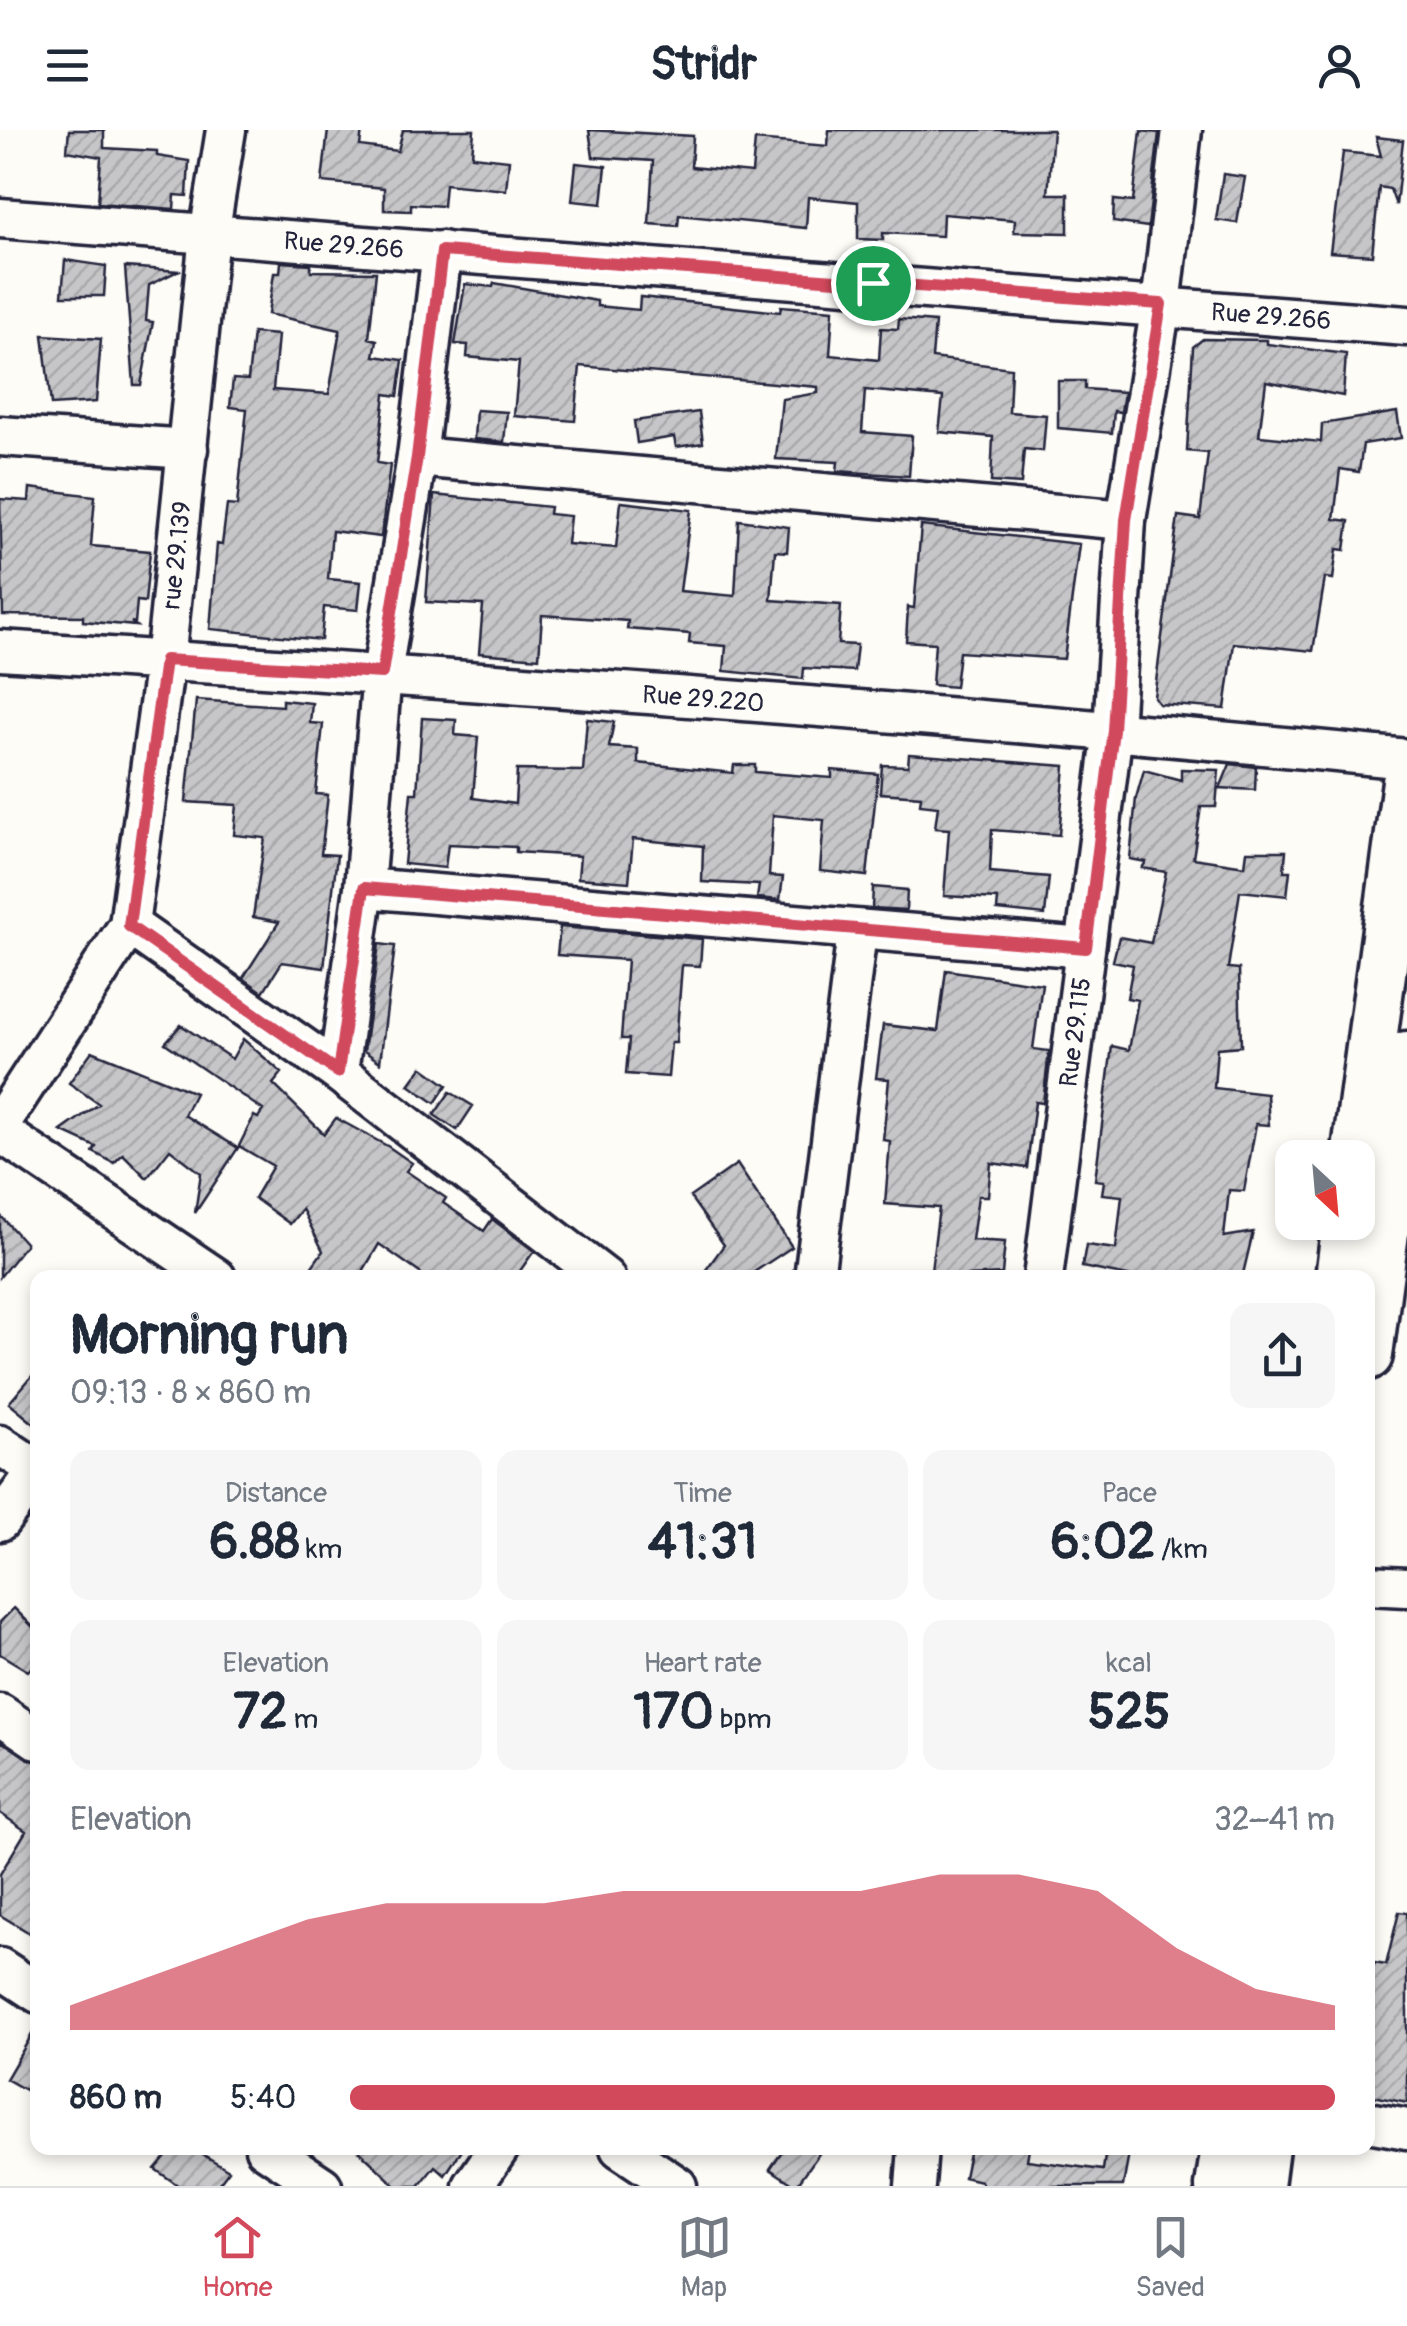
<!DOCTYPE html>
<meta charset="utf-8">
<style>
:root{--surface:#fff;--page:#f6f6f7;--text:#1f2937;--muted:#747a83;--line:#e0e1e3;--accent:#d1495b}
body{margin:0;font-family:Pangolin,sans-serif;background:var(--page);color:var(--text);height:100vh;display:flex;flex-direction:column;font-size:38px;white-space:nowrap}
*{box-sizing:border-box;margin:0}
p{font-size:32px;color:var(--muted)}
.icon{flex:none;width:55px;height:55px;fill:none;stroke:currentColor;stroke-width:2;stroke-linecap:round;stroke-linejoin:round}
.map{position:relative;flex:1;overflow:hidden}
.details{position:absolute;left:30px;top:1140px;width:1345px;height:885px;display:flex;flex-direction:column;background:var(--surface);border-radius:20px;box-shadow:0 5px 15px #0003}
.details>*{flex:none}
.needle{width:65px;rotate:154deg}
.buttons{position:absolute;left:1275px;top:1010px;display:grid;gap:20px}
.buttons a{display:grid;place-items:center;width:100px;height:100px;border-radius:20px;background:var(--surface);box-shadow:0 5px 15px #0003;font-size:50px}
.pin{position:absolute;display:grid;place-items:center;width:85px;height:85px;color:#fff;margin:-42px;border:5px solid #fff;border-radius:50%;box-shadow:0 2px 10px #0007}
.round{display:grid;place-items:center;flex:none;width:105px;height:105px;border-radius:20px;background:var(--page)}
.head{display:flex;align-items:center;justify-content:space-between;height:170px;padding:0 40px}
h1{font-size:55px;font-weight:700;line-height:75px}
.figures{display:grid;grid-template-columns:repeat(3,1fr);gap:15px;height:170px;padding:10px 40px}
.figures div{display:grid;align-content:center;border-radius:20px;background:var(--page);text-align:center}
.figures b{font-size:50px;font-weight:700}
.figures small{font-size:28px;font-weight:400}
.figures p{font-size:28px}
.chart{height:280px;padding:20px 40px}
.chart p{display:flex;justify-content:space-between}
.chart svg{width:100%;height:180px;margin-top:10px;fill:var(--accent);opacity:.7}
ul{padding:0 40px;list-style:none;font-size:32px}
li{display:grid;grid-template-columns:160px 120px 1fr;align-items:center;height:75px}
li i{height:25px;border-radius:12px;background:var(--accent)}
header{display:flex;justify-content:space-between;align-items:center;height:130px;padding:0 40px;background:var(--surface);font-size:45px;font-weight:700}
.menu{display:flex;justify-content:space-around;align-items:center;height:140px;border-top:2px solid var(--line);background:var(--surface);font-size:28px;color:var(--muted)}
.menu a{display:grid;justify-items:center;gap:5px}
.menu .active{color:var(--accent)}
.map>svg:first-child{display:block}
</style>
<header><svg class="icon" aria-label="menu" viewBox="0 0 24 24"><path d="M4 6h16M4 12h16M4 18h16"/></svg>Stridr<svg class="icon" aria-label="person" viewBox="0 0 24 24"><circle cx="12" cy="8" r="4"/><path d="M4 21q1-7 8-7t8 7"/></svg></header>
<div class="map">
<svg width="1407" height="2056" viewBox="0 0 1407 2056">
<defs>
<pattern id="building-hatch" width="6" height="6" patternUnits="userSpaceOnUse" patternTransform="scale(2.5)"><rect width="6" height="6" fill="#c6c6c8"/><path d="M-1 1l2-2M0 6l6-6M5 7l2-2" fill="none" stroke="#aaaaad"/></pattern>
</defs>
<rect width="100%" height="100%" fill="#fdfcf7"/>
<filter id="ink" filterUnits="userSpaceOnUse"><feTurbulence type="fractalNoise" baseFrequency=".01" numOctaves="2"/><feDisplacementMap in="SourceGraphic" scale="20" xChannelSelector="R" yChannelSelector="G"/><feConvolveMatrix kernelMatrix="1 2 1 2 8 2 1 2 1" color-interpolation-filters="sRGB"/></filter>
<g filter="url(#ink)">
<!-- building -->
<path fill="url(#building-hatch)" stroke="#22223b" stroke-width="2.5" d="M 69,0 L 104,0 L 104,18 L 157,21 L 157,26 L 189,31 L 187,66 L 175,65 L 174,79 L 98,73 L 101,27 L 67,21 Z
M 328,0 L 362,0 L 360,16 L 398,21 L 403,0 L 474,0 L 472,26 L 509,30 L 506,60 L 445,54 L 443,76 L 411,74 L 411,81 L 384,80 L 384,58 L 322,52 Z
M 589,0 L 693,6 L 691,37 L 752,43 L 755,10 L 828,16 L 829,0 L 1053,0 L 1048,64 L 1068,64 L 1068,103 L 1014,102 L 1015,90 L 943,84 L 942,106 L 883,103 L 883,110 L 858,109 L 858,72 L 808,67 L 806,98 L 679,85 L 678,96 L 649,94 L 653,31 L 593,27 Z
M 1141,1 L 1159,3 L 1148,97 L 1113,92 L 1114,70 L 1133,72 Z
M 1376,7 L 1403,10 L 1396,75 L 1390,59 L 1379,57 L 1372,125 L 1330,122 L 1343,22 L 1381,26 Z
M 576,33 L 606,36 L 602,74 L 572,71 Z
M 1223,44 L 1245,47 L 1237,93 L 1216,90 Z
M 65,130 L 106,136 L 104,166 L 62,166 Z
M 281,132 L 311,134 L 311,141 L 376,142 L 369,208 L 377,210 L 374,226 L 403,230 L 398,266 L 385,264 L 377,333 L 390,335 L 381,407 L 332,401 L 328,449 L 361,452 L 358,480 L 324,477 L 321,510 L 210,499 L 217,414 L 222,415 L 227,375 L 237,376 L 247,279 L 230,277 L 233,249 L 248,250 L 253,203 L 278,205 L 273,260 L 329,264 L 340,200 L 268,184 L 274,143 L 280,143 Z
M 125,137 L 178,141 L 149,155 L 146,191 L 153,192 L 141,255 L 134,255 Z
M 494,153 L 597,171 L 597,176 L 639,180 L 640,167 L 780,182 L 781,176 L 833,180 L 830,225 L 879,230 L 881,198 L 898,199 L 899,189 L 935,192 L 932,228 L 1011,238 L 1009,282 L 1046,285 L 1043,321 L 1024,319 L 1021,354 L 991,352 L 993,307 L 939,302 L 943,267 L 865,260 L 862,302 L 912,306 L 909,346 L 837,341 L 838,332 L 776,329 L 782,269 L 818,263 L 818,257 L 580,236 L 575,291 L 514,286 L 519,232 L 467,227 L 468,215 L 455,214 L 465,154 L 493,157 Z
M 43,205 L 101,209 L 96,272 L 51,275 Z
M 1203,209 L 1267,210 L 1267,214 L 1346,224 L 1343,266 L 1266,251 L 1259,306 L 1321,312 L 1322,294 L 1397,282 L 1401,308 L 1363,314 L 1359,342 L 1340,339 L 1334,389 L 1349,391 L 1345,420 L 1337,419 L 1333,449 L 1325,448 L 1313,521 L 1234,513 L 1225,579 L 1159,574 L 1154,567 L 1178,386 L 1200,389 L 1208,323 L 1187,321 L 1193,217 Z
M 1058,251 L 1085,251 L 1085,259 L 1124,262 L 1121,282 L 1114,281 L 1112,303 L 1058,298 Z
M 476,280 L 507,282 L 504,312 L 474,309 Z
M 699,282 L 703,313 L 676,317 L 674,307 L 637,313 L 634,291 Z
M 30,358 L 95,366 L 91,416 L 150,421 L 145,472 L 137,471 L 135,493 L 131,492 L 136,496 L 83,491 L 83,486 L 3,485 L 0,369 L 29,371 Z
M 434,365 L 550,377 L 549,384 L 570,386 L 567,414 L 616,418 L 621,372 L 691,380 L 680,461 L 735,466 L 739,390 L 789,397 L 787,422 L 775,421 L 771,470 L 841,475 L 838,514 L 857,515 L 854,541 L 804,538 L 803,549 L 724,541 L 726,516 L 689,513 L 690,504 L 627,499 L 628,491 L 542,485 L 539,528 L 479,523 L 483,475 L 426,472 Z
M 921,396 L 1079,414 L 1064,529 L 959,522 L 955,557 L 932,555 L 935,513 L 906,511 L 908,477 L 914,478 Z
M 196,570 L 282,576 L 282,570 L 312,573 L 310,593 L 323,594 L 316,664 L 328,665 L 321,724 L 337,725 L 324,838 L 282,832 L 263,862 L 243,848 L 279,792 L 253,787 L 265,708 L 234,705 L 237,675 L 186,672 Z
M 422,588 L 456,590 L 455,605 L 478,607 L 473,668 L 515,674 L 517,640 L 583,641 L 587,589 L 614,592 L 609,617 L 638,619 L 638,633 L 733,643 L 734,635 L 755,635 L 755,642 L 832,648 L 832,640 L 878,644 L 867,746 L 820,741 L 824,690 L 773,685 L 769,746 L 783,747 L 780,770 L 757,768 L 759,755 L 702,752 L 703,716 L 633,709 L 629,752 L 578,748 L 580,726 L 516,722 L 516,717 L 448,714 L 445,738 L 404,734 L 411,663 L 417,663 Z
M 909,624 L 1065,636 L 1059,705 L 992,700 L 990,742 L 1049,747 L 1045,785 L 997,780 L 998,769 L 944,766 L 949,699 L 935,698 L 938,676 L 920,674 L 921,666 L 880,663 L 882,635 L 908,636 Z
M 1230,634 L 1256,637 L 1255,660 L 1220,658 Z
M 1181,639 L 1219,640 L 1216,677 L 1201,677 L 1193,728 L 1245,736 L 1247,721 L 1286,721 L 1284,741 L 1290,741 L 1287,766 L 1240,761 L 1228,838 L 1239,839 L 1241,916 L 1217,918 L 1214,958 L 1267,964 L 1269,995 L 1256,994 L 1244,1061 L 1229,1060 L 1224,1107 L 1253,1102 L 1242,1148 L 1138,1148 L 1082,1137 L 1086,1115 L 1116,1119 L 1122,1066 L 1102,1064 L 1104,1051 L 1095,1050 L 1112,916 L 1129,920 L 1138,870 L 1127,868 L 1133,835 L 1113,831 L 1119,807 L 1151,813 L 1166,742 L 1142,738 L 1146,732 L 1130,729 L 1136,668 L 1144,640 L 1181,650 Z
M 873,757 L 907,760 L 906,780 L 872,778 Z
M 560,797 L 702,809 L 700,836 L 682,835 L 676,913 L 671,913 L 668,947 L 626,944 L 629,909 L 621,909 L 627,830 L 557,825 Z
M 379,814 L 395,816 L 380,932 L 364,921 Z
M 946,840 L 1042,854 L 1033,919 L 1049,921 L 1043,973 L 1035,972 L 1027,1038 L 991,1033 L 988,1066 L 978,1066 L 972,1110 L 1005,1112 L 1002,1144 L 930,1148 L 939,1078 L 885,1074 L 890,1011 L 883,1010 L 889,949 L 876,948 L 883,895 L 938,901 Z
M 181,895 L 232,929 L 243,909 L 282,943 L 273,954 L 324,1004 L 336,988 L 389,1017 L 412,1033 L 406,1041 L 446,1068 L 443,1073 L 484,1101 L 492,1089 L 534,1121 L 515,1148 L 427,1148 L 379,1114 L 359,1148 L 304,1148 L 323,1121 L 302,1079 L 290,1094 L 254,1068 L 273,1036 L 239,1016 L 254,986 L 258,988 L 263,980 L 165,913 Z
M 92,921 L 195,963 L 184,985 L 238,1018 L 195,1083 L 201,1043 L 170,1019 L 147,1048 L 123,1024 L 114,1033 L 93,1022 L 96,1017 L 61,1001 L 99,974 L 69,953 Z
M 422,937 L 447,955 L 435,973 L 409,955 Z
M 450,962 L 473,976 L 457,1000 L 434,985 Z
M 737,1034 L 792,1117 L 745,1148 L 700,1148 L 724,1115 L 690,1067 Z
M 0,1085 L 26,1114 L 0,1147 Z
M 38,1239 L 38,1297 L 9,1273 Z
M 14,1478 L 38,1502 L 38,1530 L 28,1541 L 0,1524 L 0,1492 Z
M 0,1611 L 38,1632 L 38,1808 L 0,1785 L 0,1744 L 26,1701 L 0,1683 Z
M 1399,1782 L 1407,1783 L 1407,1973 L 1368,1965 L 1368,1860 L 1374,1833 L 1386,1835 Z
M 38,1894 L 38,1967 L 6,1949 Z
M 173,2018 L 192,2018 L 229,2040 L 217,2056 L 179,2056 L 155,2039 Z
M 356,2018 L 463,2018 L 445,2045 L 435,2036 L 419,2056 L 396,2056 Z
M 784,2018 L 823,2018 L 796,2056 L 770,2039 Z
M 970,2018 L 1029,2018 L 1027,2030 L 1103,2040 L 1106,2019 L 1129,2024 L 1123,2056 L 983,2056 L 981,2051 L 964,2047 Z"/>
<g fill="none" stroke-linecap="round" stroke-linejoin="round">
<!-- minor casing -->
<g stroke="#22223b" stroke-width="45">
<g id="minor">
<path id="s1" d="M 0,88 L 1407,196"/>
<path d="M 0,306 L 188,319"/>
<path d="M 417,327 L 1126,390"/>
<path id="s2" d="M 0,520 C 470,550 939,582 1407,629"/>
<path d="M 364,758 L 1085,818"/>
<path d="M 129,795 L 338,942 L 605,1148"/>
<path d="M 338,942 L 364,758 L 382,543 L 417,327 L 442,121"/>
<path id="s3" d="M 0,994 L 129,795 L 165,531 L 209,105 L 226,0"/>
<path d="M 0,1002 L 216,1148"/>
<path d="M 814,1148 L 857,802"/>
<path id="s4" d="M 1043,1148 L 1113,600 L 1126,390 L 1161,175 L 1182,0"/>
<path d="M 0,1315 L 38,1340 L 0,1391"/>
<path d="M 1368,1455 L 1407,1457"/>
<path d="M 0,1584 L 38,1610"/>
<path d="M 0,1838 L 38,1863"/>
<path d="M 1368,1992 L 1407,1999"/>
<path d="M 265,2018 L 322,2056"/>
<path d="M 620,2018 L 677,2056"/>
<path d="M 473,2056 L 499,2018"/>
<path d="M 915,2056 L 918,2018"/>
</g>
</g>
<!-- major casing -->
<g stroke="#22223b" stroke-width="55">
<path id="major" d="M 1356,1028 L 1407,652
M 1340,1148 L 1347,1092
M 1368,1225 L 1407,926
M 1220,2056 L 1226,2018
M 1259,2056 L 1264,2018"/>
</g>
<!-- minor -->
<use href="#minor" stroke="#fdfcf7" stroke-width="38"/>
<!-- major -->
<use href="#major" stroke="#fdfcf7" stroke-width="48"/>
</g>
</g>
<g fill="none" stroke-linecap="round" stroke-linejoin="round" filter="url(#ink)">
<!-- route casing -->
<g stroke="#fff" stroke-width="20">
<path id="route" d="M 442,121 L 1161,174 L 1126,390 L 1113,600 L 1086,818 L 364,758 L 338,942 L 129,796 L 165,530 L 382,543 L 417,327 Z"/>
</g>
<!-- route -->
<use href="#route" stroke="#d1495b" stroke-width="12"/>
</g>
<g text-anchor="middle" stroke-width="8" stroke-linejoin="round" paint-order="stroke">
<!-- street labels -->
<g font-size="25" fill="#22223b" stroke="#fdfcf7">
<text dy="9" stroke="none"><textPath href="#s1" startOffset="345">Rue 29.266</textPath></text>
<text dy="9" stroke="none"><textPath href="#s1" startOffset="1275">Rue 29.266</textPath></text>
<text dy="9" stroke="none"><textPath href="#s3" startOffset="610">rue 29.139</textPath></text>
<text dy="9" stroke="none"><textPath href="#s2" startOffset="705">Rue 29.220</textPath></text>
<text dy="9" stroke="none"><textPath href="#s4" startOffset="248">Rue 29.115</textPath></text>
</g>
</g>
</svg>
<div class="buttons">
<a><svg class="needle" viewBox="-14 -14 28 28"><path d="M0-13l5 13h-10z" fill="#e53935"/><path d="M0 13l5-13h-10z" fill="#747a83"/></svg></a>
</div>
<div class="pin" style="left:873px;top:153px;background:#1e9e55"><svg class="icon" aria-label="arrive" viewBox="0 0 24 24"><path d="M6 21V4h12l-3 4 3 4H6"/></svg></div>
<section class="details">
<div class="head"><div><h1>Morning run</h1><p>09:13 · 8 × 860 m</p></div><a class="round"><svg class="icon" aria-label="share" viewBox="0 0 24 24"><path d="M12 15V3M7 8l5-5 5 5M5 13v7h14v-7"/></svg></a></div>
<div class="figures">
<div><p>Distance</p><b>6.88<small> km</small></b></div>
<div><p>Time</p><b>41:31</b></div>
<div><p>Pace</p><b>6:02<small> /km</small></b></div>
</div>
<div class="figures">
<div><p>Elevation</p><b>72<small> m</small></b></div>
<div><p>Heart rate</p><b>170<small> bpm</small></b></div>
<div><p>kcal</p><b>525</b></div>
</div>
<div class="chart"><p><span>Elevation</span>32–41 m</p>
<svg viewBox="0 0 160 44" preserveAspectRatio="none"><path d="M0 44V38L10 31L20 24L30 17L40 13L50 13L60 13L70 10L80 10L90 10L100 10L110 6L120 6L130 10L140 24L150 34L160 38V44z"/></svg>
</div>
<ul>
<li><b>860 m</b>5:40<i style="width:100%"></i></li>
</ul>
</section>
</div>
<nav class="menu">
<a class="active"><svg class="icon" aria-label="home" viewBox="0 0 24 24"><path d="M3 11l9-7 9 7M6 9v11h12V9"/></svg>Home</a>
<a><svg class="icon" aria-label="map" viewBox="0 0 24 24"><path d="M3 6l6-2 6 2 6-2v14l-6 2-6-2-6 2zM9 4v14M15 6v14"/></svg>Map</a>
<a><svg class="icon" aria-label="saved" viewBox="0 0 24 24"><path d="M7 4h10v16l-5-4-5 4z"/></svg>Saved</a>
</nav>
